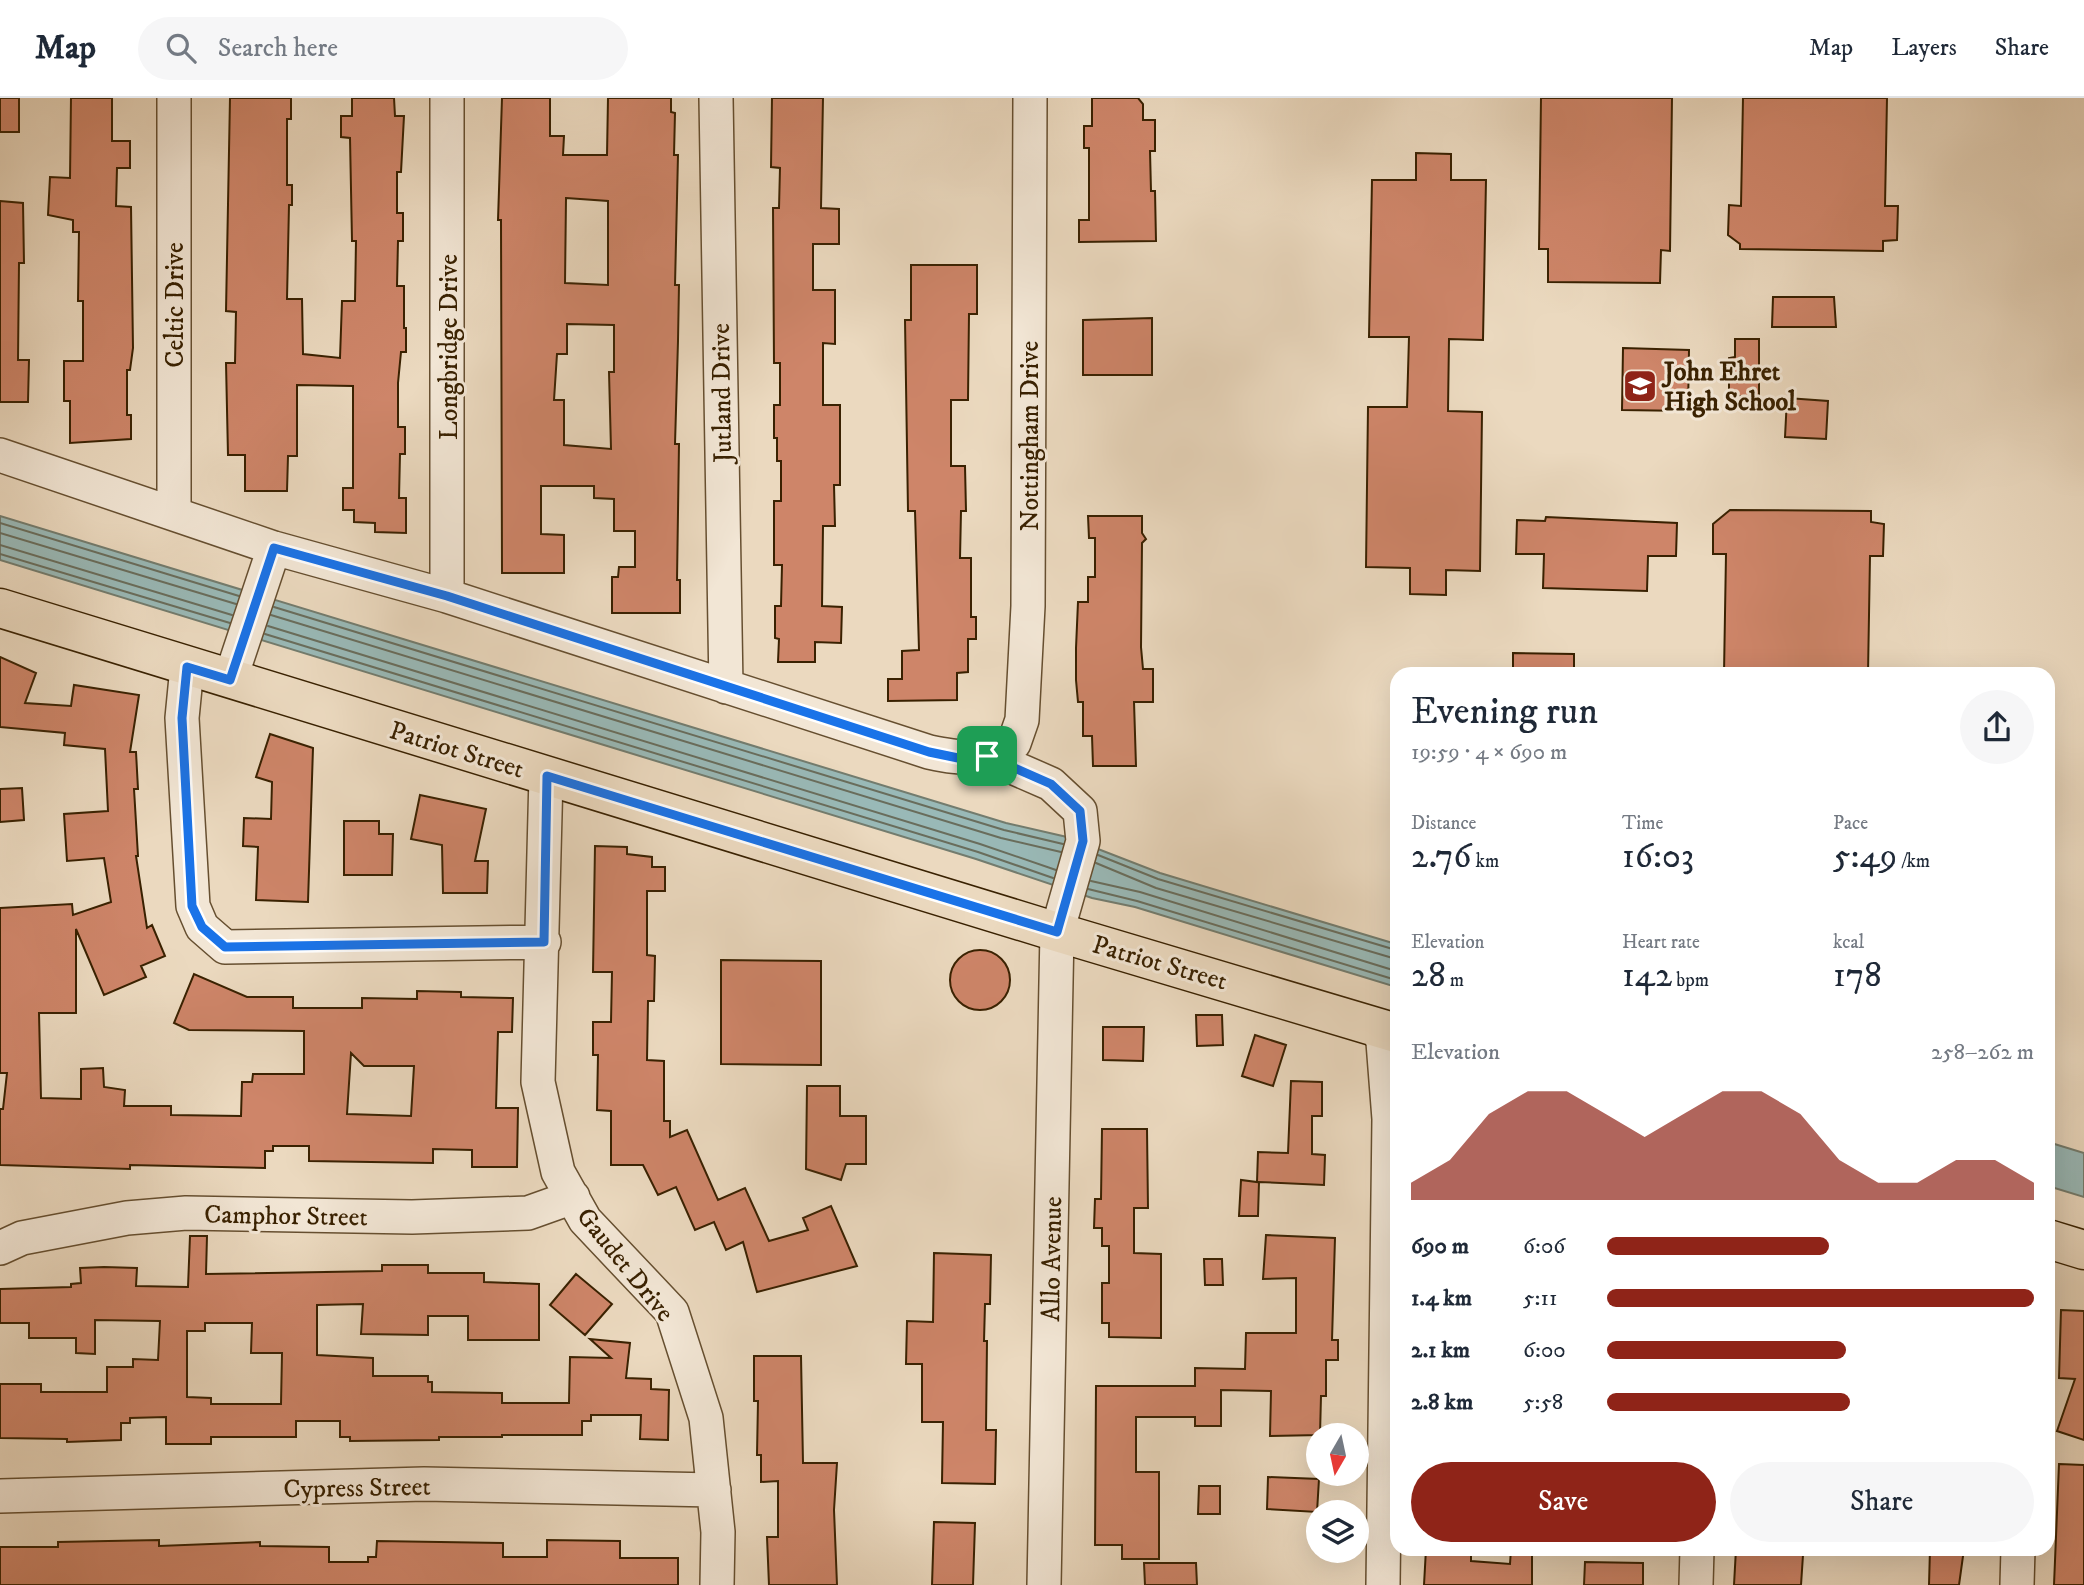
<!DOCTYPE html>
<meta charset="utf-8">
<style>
:root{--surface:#fff;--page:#f6f6f7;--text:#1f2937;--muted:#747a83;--line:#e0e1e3;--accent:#8f2418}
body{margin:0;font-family:"IM FELL DW Pica",serif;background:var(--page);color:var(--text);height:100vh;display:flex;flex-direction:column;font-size:26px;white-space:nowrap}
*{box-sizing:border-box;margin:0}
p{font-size:23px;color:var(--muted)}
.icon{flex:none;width:38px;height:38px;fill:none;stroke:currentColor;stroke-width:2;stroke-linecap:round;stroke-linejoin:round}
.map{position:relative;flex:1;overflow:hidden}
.sheet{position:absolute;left:1390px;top:569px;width:665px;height:889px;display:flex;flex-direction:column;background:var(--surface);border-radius:21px;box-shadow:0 7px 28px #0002}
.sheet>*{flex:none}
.needle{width:46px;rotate:189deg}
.controls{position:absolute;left:1306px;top:1325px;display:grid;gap:14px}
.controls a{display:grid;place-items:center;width:63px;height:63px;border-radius:50%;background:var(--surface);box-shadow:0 7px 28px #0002;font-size:35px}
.pin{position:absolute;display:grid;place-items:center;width:60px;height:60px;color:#fff;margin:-30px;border-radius:14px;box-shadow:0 4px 10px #0006}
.round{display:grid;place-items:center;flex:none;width:74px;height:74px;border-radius:37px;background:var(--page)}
.summary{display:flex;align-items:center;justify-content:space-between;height:119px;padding:0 21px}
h1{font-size:38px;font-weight:600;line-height:52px}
.figures{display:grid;grid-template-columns:repeat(3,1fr);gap:10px;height:119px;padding:7px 21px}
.figures div{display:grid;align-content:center}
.figures b{font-size:35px;font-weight:600}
.figures small{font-size:19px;font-weight:400}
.figures p{font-size:19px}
.chart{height:196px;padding:14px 21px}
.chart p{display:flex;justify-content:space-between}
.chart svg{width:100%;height:126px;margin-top:7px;fill:var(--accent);opacity:.7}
.primary-button{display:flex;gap:14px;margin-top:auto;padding:14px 21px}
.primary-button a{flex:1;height:80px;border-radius:42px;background:var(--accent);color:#fff;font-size:28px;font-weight:600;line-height:80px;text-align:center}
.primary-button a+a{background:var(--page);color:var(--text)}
ul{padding:0 21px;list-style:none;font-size:23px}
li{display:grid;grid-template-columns:112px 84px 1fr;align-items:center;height:52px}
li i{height:18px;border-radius:9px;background:var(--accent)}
header{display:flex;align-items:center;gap:42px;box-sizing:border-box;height:98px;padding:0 35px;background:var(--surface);border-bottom:2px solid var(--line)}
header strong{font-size:33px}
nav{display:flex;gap:38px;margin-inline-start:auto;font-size:24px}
.search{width:490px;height:63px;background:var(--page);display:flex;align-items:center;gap:18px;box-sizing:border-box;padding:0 24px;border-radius:38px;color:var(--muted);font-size:26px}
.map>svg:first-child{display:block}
</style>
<header>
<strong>Map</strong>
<div class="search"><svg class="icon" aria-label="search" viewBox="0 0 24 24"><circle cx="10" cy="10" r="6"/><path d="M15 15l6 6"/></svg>Search here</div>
<nav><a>Map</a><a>Layers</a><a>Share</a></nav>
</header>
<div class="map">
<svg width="2084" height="1487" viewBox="0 0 2084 1487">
<rect width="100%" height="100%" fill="#ebd9bf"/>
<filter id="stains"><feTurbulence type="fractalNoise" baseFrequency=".00286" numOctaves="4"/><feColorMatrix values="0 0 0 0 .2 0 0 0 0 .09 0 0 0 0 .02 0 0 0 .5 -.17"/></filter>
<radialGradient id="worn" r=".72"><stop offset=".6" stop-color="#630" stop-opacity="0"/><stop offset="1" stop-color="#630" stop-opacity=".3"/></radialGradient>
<!-- water -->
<path fill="#99b9b7" stroke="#737c6e" stroke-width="2" d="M 0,418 L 1006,725 L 1067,739 L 1160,775 L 1396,846 L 1396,889 L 1135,809 L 1092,800 L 976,761 L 0,462 Z
M 2048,1044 L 2084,1055 L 2084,1099 L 2048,1088 Z"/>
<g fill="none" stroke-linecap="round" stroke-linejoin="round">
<!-- shore -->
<path stroke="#696d5c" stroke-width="2" d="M 0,425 L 239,498
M 0,435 L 236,506
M 0,447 L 232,517
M 0,456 L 230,525
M 274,509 L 1004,732 L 1063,746
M 271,517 L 1001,740 L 1061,754
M 268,528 L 980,746 L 1056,772
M 265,536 L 978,754 L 1053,780
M 1098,757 L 1158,781 L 1396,852
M 1096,765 L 1156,790 L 1396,861
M 1091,783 L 1140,794 L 1396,873
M 1088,791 L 1137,803 L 1396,882"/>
</g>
<!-- building -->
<path fill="#ce8569" stroke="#392101" stroke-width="2" fill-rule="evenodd" d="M 0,0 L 19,0 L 19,34 L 0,34 Z
M 71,0 L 112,0 L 112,43 L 130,43 L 130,70 L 117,70 L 116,108 L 131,109 L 133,250 L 130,272 L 127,272 L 127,317 L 131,317 L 131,341 L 70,345 L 70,303 L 64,303 L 64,263 L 83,263 L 83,203 L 78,203 L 79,134 L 73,134 L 73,122 L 48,117 L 50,79 L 70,80 Z
M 230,0 L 291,0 L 291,21 L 287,21 L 287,87 L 292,87 L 292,107 L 289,107 L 287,201 L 302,201 L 303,256 L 340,260 L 342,203 L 355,203 L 356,143 L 352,143 L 350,40 L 341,39 L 341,18 L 352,18 L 352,0 L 394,0 L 395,18 L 404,18 L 401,74 L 397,74 L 397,115 L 403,115 L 403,143 L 398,143 L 397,188 L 404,188 L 404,230 L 406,230 L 406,254 L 401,254 L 398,285 L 398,329 L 405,329 L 405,356 L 400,356 L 399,400 L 406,400 L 406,435 L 375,434 L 375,425 L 354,424 L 354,412 L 343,412 L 343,390 L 353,390 L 353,288 L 297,287 L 297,358 L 288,358 L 287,393 L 245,393 L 245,357 L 228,357 L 226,265 L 235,265 L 236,214 L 226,213 Z
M 502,0 L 550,0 L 550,38 L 564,38 L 563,57 L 607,57 L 608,0 L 671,0 L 671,14 L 675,15 L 674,57 L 678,57 L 675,187 L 679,187 L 678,243 L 675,346 L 679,346 L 677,482 L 680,482 L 680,515 L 612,515 L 612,479 L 618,479 L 619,469 L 635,469 L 635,433 L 614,433 L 614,401 L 594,400 L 594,388 L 541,388 L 541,436 L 564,437 L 564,475 L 502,475 L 501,122 L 498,122 ZM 566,100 L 608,103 L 608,187 L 565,185 ZM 567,226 L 614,227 L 614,274 L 609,274 L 611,351 L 564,347 L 564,302 L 554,302 L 557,256 L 567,256 Z
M 772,0 L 823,0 L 821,110 L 839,111 L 839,146 L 813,146 L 813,192 L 835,192 L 835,246 L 823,245 L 823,307 L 840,307 L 840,387 L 834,387 L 835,428 L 823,428 L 822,508 L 842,509 L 841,545 L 815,544 L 815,564 L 778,564 L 779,541 L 775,540 L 775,508 L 781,508 L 782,467 L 774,467 L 774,403 L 781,403 L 781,363 L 777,363 L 777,340 L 774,340 L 774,307 L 780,307 L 780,265 L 774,265 L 773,110 L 779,110 L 780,70 L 771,69 Z
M 1092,0 L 1138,0 L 1143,6 L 1143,22 L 1155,22 L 1155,53 L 1150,53 L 1151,93 L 1155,93 L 1156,143 L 1079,144 L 1079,122 L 1089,122 L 1089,50 L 1084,50 L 1084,28 L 1092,28 Z
M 1541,0 L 1672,0 L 1670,153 L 1661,152 L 1660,185 L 1548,184 L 1548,151 L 1539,151 Z
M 1743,0 L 1887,0 L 1885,108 L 1898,108 L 1897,142 L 1883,143 L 1883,153 L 1740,151 L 1740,146 L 1728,137 L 1729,107 L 1741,108 Z
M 1416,55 L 1451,56 L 1451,82 L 1486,82 L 1483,242 L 1449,241 L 1448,313 L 1482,314 L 1480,473 L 1446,472 L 1446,497 L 1410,496 L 1410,470 L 1366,469 L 1368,309 L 1407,309 L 1409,239 L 1369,239 L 1372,82 L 1416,82 Z
M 0,103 L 23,105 L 24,165 L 19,165 L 18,262 L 29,262 L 28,304 L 0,304 Z
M 911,167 L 977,167 L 977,216 L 969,216 L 968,302 L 951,302 L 951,368 L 965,368 L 966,413 L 961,413 L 960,460 L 971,460 L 971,519 L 976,519 L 976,541 L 968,541 L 968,574 L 957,575 L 957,602 L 888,603 L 888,581 L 902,581 L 902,553 L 919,552 L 915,413 L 908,413 L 905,222 L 911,222 Z
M 1773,199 L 1834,199 L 1836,229 L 1772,229 Z
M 1152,220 L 1152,277 L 1083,277 L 1083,222 Z
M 1735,241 L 1759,241 L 1759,298 L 1729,298 L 1729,260 L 1735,259 Z
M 1623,250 L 1689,252 L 1688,313 L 1622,312 Z
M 1787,300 L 1828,303 L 1826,341 L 1785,339 Z
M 1730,412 L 1871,413 L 1871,424 L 1884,426 L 1883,458 L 1870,458 L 1868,576 L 1724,576 L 1726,456 L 1713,456 L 1713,426 Z
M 1088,418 L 1142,418 L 1142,435 L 1146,441 L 1142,445 L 1141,549 L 1143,571 L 1153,571 L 1153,604 L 1134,604 L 1136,668 L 1093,668 L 1092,638 L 1083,638 L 1083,604 L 1078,604 L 1076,582 L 1076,550 L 1078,504 L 1088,504 L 1088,479 L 1095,479 L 1095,440 L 1089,440 Z
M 1546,419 L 1677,425 L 1676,458 L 1648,458 L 1647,493 L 1543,490 L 1544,456 L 1516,456 L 1517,422 L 1545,423 Z
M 1513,555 L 1574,556 L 1574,576 L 1513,576 Z
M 0,559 L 36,575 L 25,605 L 71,608 L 74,587 L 139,597 L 130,654 L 136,654 L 138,691 L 134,691 L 138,758 L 136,758 L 147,830 L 152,827 L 165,858 L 141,868 L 146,879 L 104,897 L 76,831 L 76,915 L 39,915 L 41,1000 L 81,1001 L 81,971 L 103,970 L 104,989 L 125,992 L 124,1008 L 171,1008 L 171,1017 L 241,1018 L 242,984 L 252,984 L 253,976 L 304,976 L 304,933 L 189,932 L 174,925 L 194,876 L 247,899 L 293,899 L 293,910 L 362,910 L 362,900 L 417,901 L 417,893 L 461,894 L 461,899 L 513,900 L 512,934 L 498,934 L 496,1010 L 518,1010 L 517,1069 L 472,1069 L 472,1052 L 433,1051 L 433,1065 L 309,1063 L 309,1048 L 273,1048 L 273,1053 L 265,1053 L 265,1070 L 130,1067 L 130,1071 L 0,1067 L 0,1011 L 3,1011 L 7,975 L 0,975 L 0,810 L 72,806 L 73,817 L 111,804 L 104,760 L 67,763 L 64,716 L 108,713 L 105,651 L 64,647 L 65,635 L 0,629 ZM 351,955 L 364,968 L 414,968 L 411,1018 L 347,1016 Z
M 270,636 L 313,650 L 308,804 L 256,802 L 258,749 L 243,748 L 244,720 L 271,721 L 272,684 L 256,679 Z
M 22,690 L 24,722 L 0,724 L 0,691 Z
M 420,697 L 486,711 L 475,763 L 488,763 L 487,795 L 443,795 L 442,747 L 411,741 Z
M 344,723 L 379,723 L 379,736 L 393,736 L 392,777 L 344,777 Z
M 595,748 L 627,749 L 627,756 L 652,759 L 652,769 L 665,769 L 665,793 L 647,793 L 647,857 L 655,858 L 654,903 L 648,903 L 647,962 L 664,963 L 664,1023 L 670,1023 L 670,1039 L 687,1032 L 718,1102 L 745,1090 L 769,1143 L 808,1132 L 803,1120 L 831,1108 L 857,1168 L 757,1194 L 743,1144 L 726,1152 L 714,1124 L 695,1132 L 676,1089 L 658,1097 L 643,1067 L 611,1067 L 611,1013 L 597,1012 L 598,957 L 593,957 L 593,924 L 611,924 L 612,874 L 593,874 Z
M950 882a30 30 0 1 1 60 0a30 30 0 1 1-60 0Z
M 721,862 L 821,863 L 821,967 L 721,966 Z
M 1196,917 L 1222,917 L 1223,947 L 1197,948 Z
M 1103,929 L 1144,929 L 1143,963 L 1103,962 Z
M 1255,937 L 1286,947 L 1273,988 L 1242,978 Z
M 1291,983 L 1322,984 L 1322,1018 L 1312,1018 L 1312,1056 L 1325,1057 L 1324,1087 L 1259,1084 L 1258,1118 L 1239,1118 L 1241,1082 L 1257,1084 L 1258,1054 L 1288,1055 Z
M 807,988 L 840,988 L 840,1018 L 866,1018 L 866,1066 L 846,1066 L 841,1082 L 806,1071 Z
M 1102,1031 L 1147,1031 L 1148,1110 L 1134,1110 L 1134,1155 L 1161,1156 L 1161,1240 L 1109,1239 L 1109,1225 L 1102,1225 L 1102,1185 L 1109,1185 L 1109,1148 L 1102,1148 L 1102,1130 L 1094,1130 L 1095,1101 L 1101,1101 Z
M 1266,1137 L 1335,1140 L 1332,1242 L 1338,1242 L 1338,1262 L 1326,1262 L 1326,1298 L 1321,1298 L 1320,1337 L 1270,1338 L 1271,1293 L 1221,1292 L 1221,1328 L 1195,1328 L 1195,1319 L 1136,1319 L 1136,1374 L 1159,1374 L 1159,1461 L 1122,1461 L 1122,1447 L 1095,1447 L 1096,1288 L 1195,1288 L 1195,1270 L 1245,1271 L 1246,1235 L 1296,1235 L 1296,1180 L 1263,1181 Z
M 190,1138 L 207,1138 L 206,1176 L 382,1173 L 382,1167 L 428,1167 L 428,1175 L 484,1175 L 484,1184 L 539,1186 L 539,1242 L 468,1242 L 468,1218 L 428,1218 L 428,1237 L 361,1236 L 363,1206 L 317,1207 L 317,1257 L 373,1260 L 373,1278 L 428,1278 L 428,1284 L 432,1284 L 432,1294 L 502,1295 L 502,1305 L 569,1305 L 570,1259 L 611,1260 L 590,1241 L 630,1245 L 626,1280 L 651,1281 L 651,1291 L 669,1292 L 668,1342 L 640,1341 L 641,1317 L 591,1317 L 591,1323 L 582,1323 L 582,1337 L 502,1337 L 502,1339 L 439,1339 L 439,1342 L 350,1343 L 350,1339 L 340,1339 L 340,1323 L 296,1323 L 296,1339 L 211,1339 L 211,1346 L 166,1346 L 166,1319 L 130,1320 L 130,1325 L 121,1325 L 121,1342 L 67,1344 L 67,1341 L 0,1340 L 0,1286 L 41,1286 L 41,1294 L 107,1294 L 107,1269 L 133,1269 L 133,1261 L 158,1262 L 160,1223 L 95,1222 L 95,1256 L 76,1255 L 76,1240 L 29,1240 L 29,1225 L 0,1225 L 0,1191 L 71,1189 L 71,1186 L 81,1185 L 80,1170 L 104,1169 L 137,1170 L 136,1188 L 188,1189 ZM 205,1225 L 252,1225 L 251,1255 L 282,1255 L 281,1306 L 211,1306 L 211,1300 L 187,1299 L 187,1233 L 205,1233 Z
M 934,1155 L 991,1157 L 990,1206 L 985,1206 L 984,1243 L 987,1243 L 986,1332 L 996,1332 L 995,1386 L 942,1385 L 943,1324 L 922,1324 L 922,1266 L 906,1266 L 907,1223 L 933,1224 Z
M 1204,1161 L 1222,1161 L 1223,1187 L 1205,1187 Z
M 576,1176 L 612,1206 L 585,1237 L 550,1207 Z
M 2061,1212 L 2084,1213 L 2084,1342 L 2057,1333 L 2075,1281 L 2059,1280 Z
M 754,1258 L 801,1258 L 803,1365 L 837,1365 L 834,1412 L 837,1487 L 769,1487 L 767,1439 L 778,1439 L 778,1383 L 761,1384 L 761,1357 L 757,1357 L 758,1303 L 754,1303 Z
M 2059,1366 L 2084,1367 L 2084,1487 L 2054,1487 Z
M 1268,1379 L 1319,1381 L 1317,1414 L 1267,1411 Z
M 1199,1388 L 1220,1388 L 1220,1416 L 1198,1416 Z
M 934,1424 L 975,1425 L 973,1487 L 932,1487 Z
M 159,1442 L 159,1448 L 260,1444 L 260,1448 L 329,1449 L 329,1464 L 368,1464 L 368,1459 L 376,1459 L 377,1443 L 503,1445 L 503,1459 L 547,1459 L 547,1442 L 620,1443 L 620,1460 L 678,1460 L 678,1487 L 0,1487 L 0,1449 L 58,1449 L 58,1444 Z
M 1426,1451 L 1471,1451 L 1471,1463 L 1510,1466 L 1511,1451 L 1532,1451 L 1532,1487 L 1424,1487 Z
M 1736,1451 L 1789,1451 L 1789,1456 L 1803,1457 L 1801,1487 L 1734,1487 Z
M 1930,1451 L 1964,1451 L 1959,1487 L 1929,1487 Z
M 1585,1464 L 1643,1465 L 1643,1487 L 1584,1487 Z
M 1144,1465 L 1196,1465 L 1197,1487 L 1145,1487 Z"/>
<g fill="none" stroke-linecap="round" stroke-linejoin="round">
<!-- minor casing -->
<g stroke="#664f30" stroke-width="36">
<path id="minor" d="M 174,0 L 174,414
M 716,0 L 726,589
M 0,357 L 274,450 L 447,498 L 929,654 C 968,662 978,663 1014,645 L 1022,622 L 1028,508 L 1030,0
M 447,498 L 447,0
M 187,569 L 182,620 L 193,808 L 202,829 L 225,849 L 544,844
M 230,582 L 274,450
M 987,658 L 1051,686 L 1080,713 L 1083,743 L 1057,834 L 1044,1487
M 546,678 L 538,984 L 558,1074 L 585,1122 L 672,1214 L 706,1320 L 718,1434 L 717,1487
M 1377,928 L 1383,944 L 1389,1021 L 1383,1487
M 0,1150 L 22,1140 L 127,1120 L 186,1115 L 412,1119 L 528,1115 L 573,1099
M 0,1398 L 424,1386 L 714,1392
M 1696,1487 L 1697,1451
M 2017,1487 L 2018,1451"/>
</g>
<!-- major casing -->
<g stroke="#392101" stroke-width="41">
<path id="major" d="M 0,510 L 1057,834 L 1396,935
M 2048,1141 L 2084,1152"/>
</g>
<!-- minor -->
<use href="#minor" stroke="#f2e6d5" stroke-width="33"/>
<!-- major -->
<use href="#major" stroke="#ebd9bf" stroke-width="38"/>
</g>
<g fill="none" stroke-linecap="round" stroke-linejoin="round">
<!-- route casing -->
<g stroke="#fff" stroke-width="14">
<path id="route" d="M 274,450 L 447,498 L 929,654 L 963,661 L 987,658 L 1051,686 L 1080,713 L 1083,743 L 1057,834 L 547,678 L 544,844 L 225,849 L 202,829 L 192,808 L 182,620 L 187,569 L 230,582 Z"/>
</g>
<!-- route -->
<use href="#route" stroke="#1a73e8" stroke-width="9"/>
</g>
<!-- icons -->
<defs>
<g id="school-square" transform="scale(1.75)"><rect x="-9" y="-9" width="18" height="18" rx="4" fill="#8f2418" stroke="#f2e6d5"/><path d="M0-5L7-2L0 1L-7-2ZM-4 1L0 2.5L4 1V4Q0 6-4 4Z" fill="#fff"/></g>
</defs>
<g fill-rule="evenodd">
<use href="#school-square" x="1640" y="288"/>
</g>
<g text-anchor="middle" stroke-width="6" stroke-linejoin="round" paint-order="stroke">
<!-- street labels -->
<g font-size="26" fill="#392101" stroke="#f2e6d5">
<text transform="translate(174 207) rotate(-90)" y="9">Celtic Drive</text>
<text transform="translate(448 249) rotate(-90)" y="9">Longbridge Drive</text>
<text transform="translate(721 295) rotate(-91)" y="9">Jutland Drive</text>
<text transform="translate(1029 338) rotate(-90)" y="9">Nottingham Drive</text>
<text transform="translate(457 651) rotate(17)" y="9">Patriot Street</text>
<text transform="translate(1160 864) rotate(16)" y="9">Patriot Street</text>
<text transform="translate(286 1117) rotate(1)" y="9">Camphor Street</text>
<text transform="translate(1051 1161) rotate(-89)" y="9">Allo Avenue</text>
<text transform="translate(626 1166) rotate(51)" y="9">Gaudet Drive</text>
<text transform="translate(357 1389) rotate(-1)" y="9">Cypress Street</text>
</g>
<!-- poi labels -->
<g font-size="26" font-weight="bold" fill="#392101" stroke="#f2e6d5" text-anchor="start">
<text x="1664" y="282">John Ehret<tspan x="1664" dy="30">High School</tspan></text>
</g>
</g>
<rect width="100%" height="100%" filter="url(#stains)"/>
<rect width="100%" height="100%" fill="url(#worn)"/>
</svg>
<div class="controls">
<a><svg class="needle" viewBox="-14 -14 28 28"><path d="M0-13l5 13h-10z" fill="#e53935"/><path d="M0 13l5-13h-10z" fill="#747a83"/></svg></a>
<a><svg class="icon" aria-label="layers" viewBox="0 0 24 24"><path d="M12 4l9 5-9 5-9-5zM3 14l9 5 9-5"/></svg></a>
</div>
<div class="pin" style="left:987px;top:658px;background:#1e9e55"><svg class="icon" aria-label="arrive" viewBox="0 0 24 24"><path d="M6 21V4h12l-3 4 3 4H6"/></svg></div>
<section class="sheet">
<div class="summary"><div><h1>Evening run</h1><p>19:59 · 4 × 690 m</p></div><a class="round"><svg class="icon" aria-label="share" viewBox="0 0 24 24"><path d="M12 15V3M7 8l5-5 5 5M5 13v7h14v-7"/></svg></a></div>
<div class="figures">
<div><p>Distance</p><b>2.76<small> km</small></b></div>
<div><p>Time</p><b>16:03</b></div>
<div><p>Pace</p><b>5:49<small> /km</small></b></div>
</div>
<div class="figures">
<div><p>Elevation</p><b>28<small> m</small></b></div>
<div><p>Heart rate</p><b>142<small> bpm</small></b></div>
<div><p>kcal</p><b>178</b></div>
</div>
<div class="chart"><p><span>Elevation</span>258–262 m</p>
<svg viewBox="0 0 160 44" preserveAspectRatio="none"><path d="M0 44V38L10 30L20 14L30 6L40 6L50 14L60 22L70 14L80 6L90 6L100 14L110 30L120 38L130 38L140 30L150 30L160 38V44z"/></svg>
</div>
<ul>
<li><b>690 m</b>6:06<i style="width:52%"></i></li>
<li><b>1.4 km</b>5:11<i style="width:100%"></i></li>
<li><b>2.1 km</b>6:00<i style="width:56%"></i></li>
<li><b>2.8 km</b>5:58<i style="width:57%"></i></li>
</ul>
<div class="primary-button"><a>Save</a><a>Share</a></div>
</section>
</div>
